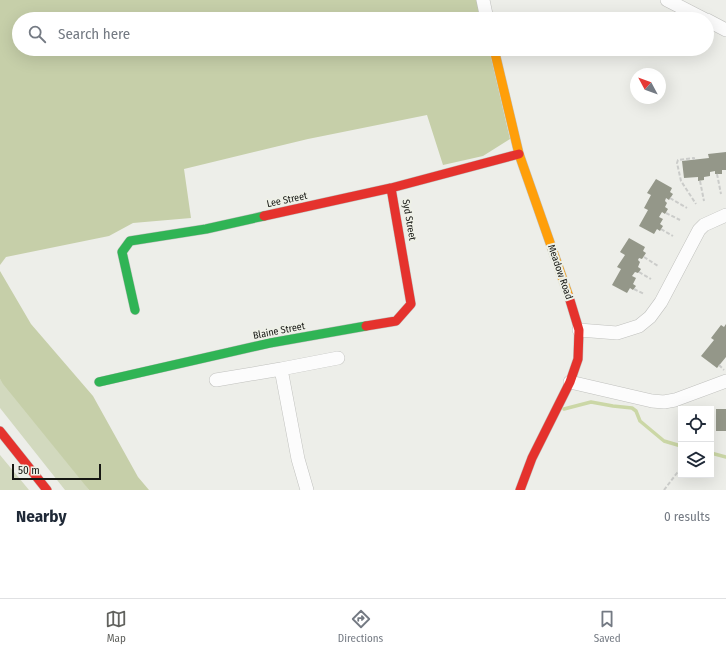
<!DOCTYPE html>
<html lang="en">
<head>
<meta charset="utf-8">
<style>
	body { margin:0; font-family:"Fira Sans Condensed",sans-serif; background:#f6f6f7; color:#1f2937 }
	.controls { position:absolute; right:12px; bottom:12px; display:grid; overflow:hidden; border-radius:0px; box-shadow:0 4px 16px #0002 }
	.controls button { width:36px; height:36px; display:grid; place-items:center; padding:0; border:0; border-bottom:1px solid #e0e1e3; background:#fff; color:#1f2937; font:20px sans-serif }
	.compass { position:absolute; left:630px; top:68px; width:36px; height:36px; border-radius:50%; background:#fff; box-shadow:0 4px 16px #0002; rotate:311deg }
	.scale { position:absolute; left:12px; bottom:10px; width:89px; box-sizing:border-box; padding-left:4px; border:2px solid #161713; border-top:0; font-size:11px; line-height:14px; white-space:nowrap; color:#161713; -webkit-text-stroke:3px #eef0e7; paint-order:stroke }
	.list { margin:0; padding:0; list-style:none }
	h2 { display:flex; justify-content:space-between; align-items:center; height:52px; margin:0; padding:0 16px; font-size:17px }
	h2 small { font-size:13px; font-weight:400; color:#747a83 }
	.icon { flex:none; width:22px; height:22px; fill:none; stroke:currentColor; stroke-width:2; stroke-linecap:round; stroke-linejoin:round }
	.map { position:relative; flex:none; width:726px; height:490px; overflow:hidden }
	.search { position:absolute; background:#fff; box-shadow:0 4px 16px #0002; left:12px; right:12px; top:12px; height:44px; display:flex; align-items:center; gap:10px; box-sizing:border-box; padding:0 14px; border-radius:22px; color:#747a83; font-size:15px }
	.sheet { height:108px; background:#fff }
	nav { display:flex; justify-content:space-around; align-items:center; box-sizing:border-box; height:56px; border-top:1px solid #e0e1e3; background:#fff; font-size:11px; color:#747a83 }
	nav a { display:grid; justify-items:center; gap:2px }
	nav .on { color:#61625e }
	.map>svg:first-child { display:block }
</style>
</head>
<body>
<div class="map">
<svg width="726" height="490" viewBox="0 0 726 490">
	<rect width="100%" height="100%" fill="#edeee9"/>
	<path fill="#d2d9be" d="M0 379 84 483 89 490H65L0 408Z
		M0 455 29 490H0Z"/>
	<path fill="#c6cfa9" d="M0 0H477L482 19H19V49H489L510 139 483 156 443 165 427 115 308 139 184 169 191 218 133 223 109 236 6 257 0 265Z
		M0 271 31 324 93 396 138 477 149 490H89L3 384 0 379Z"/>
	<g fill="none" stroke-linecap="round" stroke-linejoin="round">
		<path stroke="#cbd7a6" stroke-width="3.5" d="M564 409 591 402 613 406 632 408 636 411 640 421 664 441 681 446
			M711 453 726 457"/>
	</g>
	<path fill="#949789" d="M726 152V170H722V174H715V171L710 172V176L704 177V180L698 181V177L684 178 682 161 709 158 708 154Z
		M656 179 672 188 670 192 673 194 669 200 666 198 665 201 667 203 665 207 668 209 665 214 662 212 659 217 663 219 660 224 663 226 660 231 657 229 654 234 639 226 648 210 644 208 651 195 647 193Z
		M629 238 645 247 643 251 646 253 642 259 639 258 638 260 640 262 638 267 641 269 639 272 638 273 635 272 632 276 636 278 633 284 636 286 633 290 630 288 627 293 612 285 621 269 617 267 625 255 620 252Z
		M726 324V357L717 368 701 356 714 340 711 338 721 325 724 327Z
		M716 409H726V431H716Z"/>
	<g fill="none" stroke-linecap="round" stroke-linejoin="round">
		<defs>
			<path id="street" d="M483 0 487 19
				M667 0 704 19
				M707 20 726 30
				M579 330 617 333 639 326 650 317 661 302 699 230 704 225 726 215
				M281 369 338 358
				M216 380 281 369 298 459 307 490
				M570 382 652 401 664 402 675 400 726 381"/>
			<path id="fast" d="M135 310 122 252 130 241 206 229 264 216
				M99 382 270 343 366 326"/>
			<path id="slow" d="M494 49 519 154 569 297"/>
			<path id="jam" d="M264 216 391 188 519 154
				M366 326 396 321 411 304 391 188
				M0 431 47 490
				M520 490 532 458 570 382 578 359 579 330 569 297"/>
		</defs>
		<use href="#street" stroke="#c0c1be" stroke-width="14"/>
		<use href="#fast" stroke="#c0c1be" stroke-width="10"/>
		<use href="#slow" stroke="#c0c1be" stroke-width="10"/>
		<use href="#jam" stroke="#c0c1be" stroke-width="10"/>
		<path stroke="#cbccca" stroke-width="2" stroke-dasharray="4 2" stroke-linecap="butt" d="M694 160V158L678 160 677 163 681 181 696 204
			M717 174 721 194
			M700 181 704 201
			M670 198 687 208
			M666 213 680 220
			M661 229 673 236
			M644 257 658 266
			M639 272 651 279
			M634 289 644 294
			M719 365 724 370
			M664 490 677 473 681 471"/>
		<use href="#street" stroke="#fcfcfc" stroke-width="13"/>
		<use href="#fast" stroke="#30b455" stroke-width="9"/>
		<use href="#slow" stroke="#ff9f0a" stroke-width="9"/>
		<use href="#jam" stroke="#e5322d" stroke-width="9"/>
	</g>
	<g text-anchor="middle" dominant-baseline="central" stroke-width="4" stroke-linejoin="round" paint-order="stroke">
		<g font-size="10" fill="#161713" stroke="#eef0e7">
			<text transform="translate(287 200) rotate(-12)">Lee Street</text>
			<text transform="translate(409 220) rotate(80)">Syd Street</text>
			<text transform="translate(560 272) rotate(71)">Meadow Road</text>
			<text transform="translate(279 331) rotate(-11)">Blaine Street</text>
		</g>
	</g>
</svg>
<div class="controls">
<button><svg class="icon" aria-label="locate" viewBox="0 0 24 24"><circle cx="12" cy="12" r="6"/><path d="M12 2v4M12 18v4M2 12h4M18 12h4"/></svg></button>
<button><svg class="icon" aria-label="layers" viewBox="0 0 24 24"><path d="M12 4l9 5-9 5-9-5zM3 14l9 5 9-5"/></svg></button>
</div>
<svg class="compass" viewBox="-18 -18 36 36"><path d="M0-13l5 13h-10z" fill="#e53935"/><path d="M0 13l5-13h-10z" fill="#747a83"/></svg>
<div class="scale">50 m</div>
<div class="search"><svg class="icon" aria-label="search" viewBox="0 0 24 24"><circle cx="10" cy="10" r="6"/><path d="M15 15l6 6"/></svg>Search here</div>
</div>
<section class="sheet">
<h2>Nearby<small>0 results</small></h2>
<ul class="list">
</ul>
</section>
<nav>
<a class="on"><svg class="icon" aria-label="map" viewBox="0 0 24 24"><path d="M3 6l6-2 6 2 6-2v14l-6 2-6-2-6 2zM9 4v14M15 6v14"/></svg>Map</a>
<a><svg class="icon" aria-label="directions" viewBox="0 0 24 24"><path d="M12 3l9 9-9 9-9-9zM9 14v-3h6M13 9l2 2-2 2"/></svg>Directions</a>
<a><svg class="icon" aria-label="saved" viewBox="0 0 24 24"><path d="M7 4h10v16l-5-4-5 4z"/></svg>Saved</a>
</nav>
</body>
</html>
